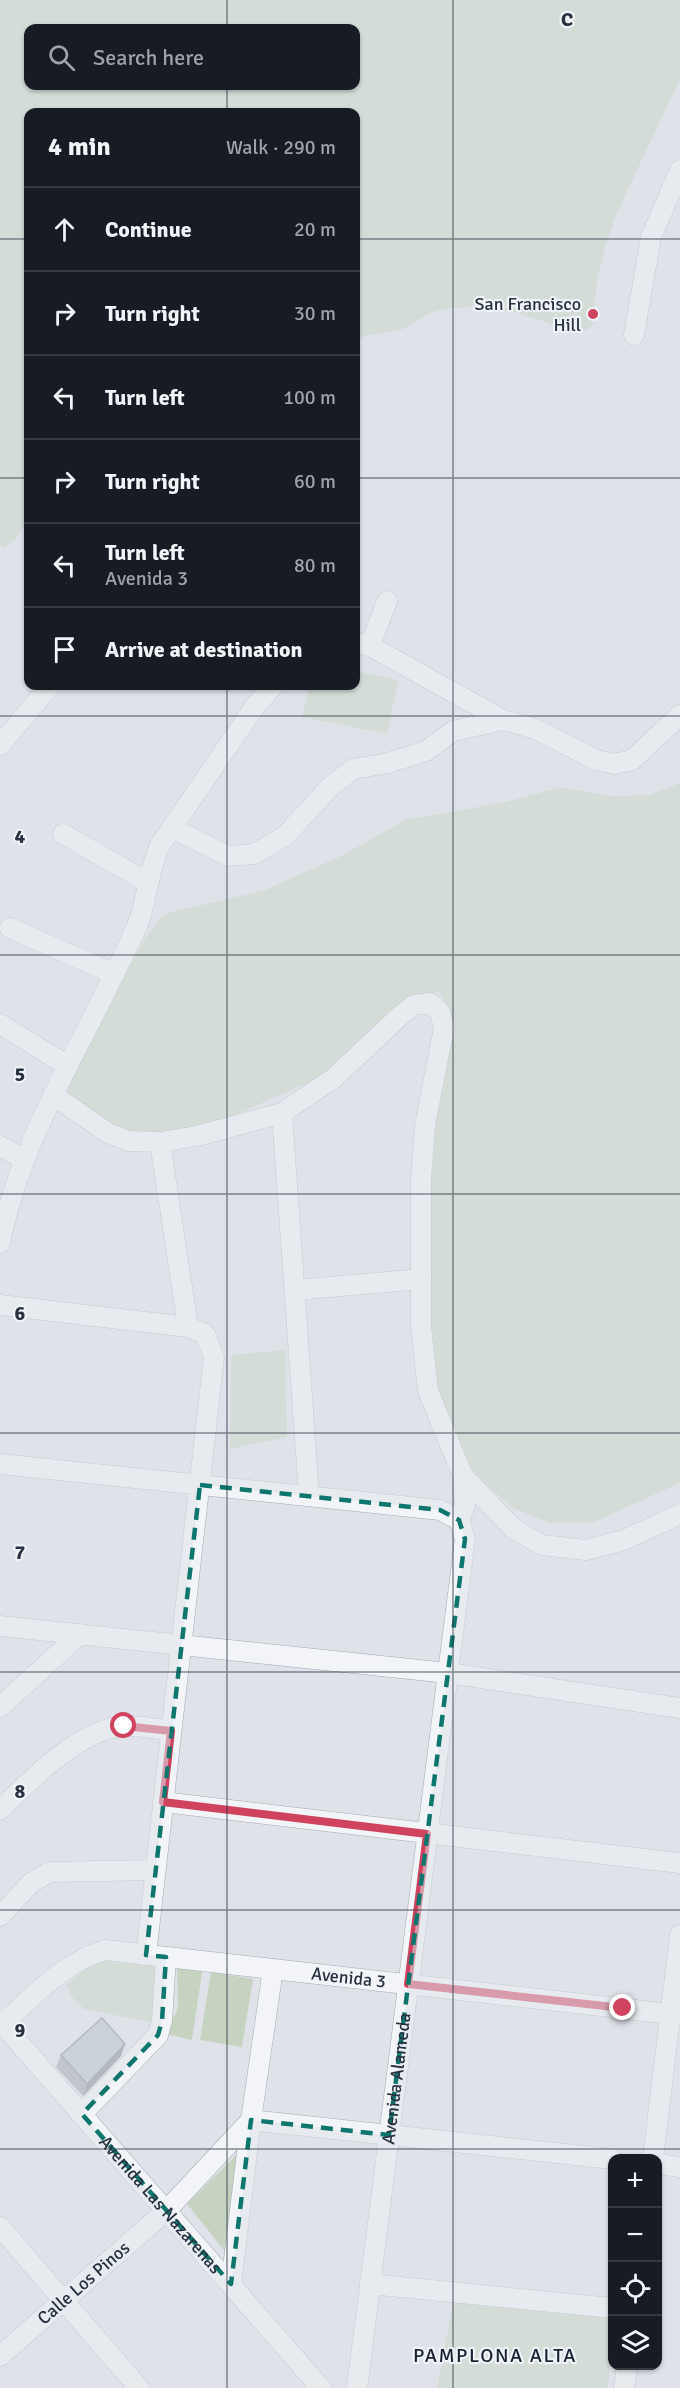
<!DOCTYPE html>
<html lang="en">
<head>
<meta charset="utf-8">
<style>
	body { margin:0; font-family:Signika,sans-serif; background:#242831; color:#f1f3f6 }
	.controls { position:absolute; right:18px; bottom:18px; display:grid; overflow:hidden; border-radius:12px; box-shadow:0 2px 4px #0004 }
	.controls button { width:54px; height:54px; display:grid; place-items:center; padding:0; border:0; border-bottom:2px solid #363941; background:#171b24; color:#f1f3f6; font:30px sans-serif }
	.stop { position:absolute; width:18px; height:18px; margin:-14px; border:4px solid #cf435f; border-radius:50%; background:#fff }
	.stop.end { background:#cf435f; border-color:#fff; box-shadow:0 2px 6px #0008 }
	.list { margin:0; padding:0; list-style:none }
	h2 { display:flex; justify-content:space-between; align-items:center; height:78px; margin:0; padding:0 24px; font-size:26px }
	h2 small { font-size:20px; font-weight:400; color:#9ea1a6 }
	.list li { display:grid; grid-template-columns:39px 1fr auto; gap:18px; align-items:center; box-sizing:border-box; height:84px; padding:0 24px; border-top:2px solid #363941 }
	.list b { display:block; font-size:22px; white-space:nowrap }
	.list p { margin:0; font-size:20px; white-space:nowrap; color:#9ea1a6 }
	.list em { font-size:20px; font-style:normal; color:#9ea1a6 }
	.icon { flex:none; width:33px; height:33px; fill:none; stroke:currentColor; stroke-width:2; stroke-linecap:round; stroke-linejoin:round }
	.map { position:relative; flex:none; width:680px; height:2388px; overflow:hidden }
	.search { position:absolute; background:#171b24; box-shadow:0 2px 4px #0004; left:24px; top:24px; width:336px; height:66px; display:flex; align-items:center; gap:15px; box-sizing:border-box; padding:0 21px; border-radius:12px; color:#9ea1a6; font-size:22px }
	.panel { position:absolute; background:#171b24; box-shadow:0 2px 4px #0004; left:24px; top:108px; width:336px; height:582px; border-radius:12px }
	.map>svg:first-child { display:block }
</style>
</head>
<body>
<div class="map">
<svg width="680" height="2388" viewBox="0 0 680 2388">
	<rect width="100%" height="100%" fill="#dfe3e9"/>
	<path fill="#c6d3c0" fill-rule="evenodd" d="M0 0H680V79L616 215 604 251 597 282 592 327C576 338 536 317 517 313 491 308 462 304 436 311 423 315 413 326 400 330 385 334 369 332 356 340V112H28V519L16 538 4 548 0 546ZM28 28H356V86H28Z
		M356 671 398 680 387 734 302 717 309 686H356Z
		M680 783V1483L594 1522 550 1523 515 1509 479 1479 457 1448 435 1392 427 1318 430 1198 436 1122 450 1029 447 1005 439 991 412 1002 318 1078 208 1127 131 1136 61 1095 145 938 164 914 265 890 341 856 405 820 501 803 561 787 609 796 649 795Z
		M285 1350 287 1437 230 1449 231 1355Z
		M98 1959 152 1960 160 1968 159 2024 84 2009 71 1996 66 1985Z
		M177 1963 203 1966 192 2040 166 2034 178 2008Z
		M211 1972 253 1979 242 2047 200 2040Z
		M249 2142 228 2255 187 2204Z
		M454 2298 612 2313V2339L608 2388H437Z"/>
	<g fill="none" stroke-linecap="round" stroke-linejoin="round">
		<defs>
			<g id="minor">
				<path d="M634 335 651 237 680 170"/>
				<path d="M356 643 370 646 503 720 536 729 596 760 614 764 632 760 680 715"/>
				<path d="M370 646 387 601"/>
				<path d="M0 745 50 686"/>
				<path d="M172 828 228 856 254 854 285 836 330 787 353 769 388 763 426 751 453 731 503 720"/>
				<path d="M63 834 147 882"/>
				<path d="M10 928 114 974"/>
				<path d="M0 1024 68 1066"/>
				<path d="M53 1095 108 1133 129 1141 160 1142 197 1136 282 1113 334 1078 400 1016 414 1005 430 1003 440 1012 444 1028 425 1125 421 1180V1326L428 1391 463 1476 514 1529 542 1545 586 1550 624 1540 680 1514"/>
				<path d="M282 1113 309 1496"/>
				<path d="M160 1142 188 1327"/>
				<path d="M0 1146 24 1159"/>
				<path d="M0 1243C19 1146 72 1062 114 974 124 953 138 929 143 907 148 886 151 866 160 845L256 705 273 686"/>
				<path d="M295 1290 421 1279"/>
				<path d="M0 1305 188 1327 205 1334 214 1357 146 1955"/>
				<path d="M0 1464 440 1510 459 1520"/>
				<path d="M459 1520 465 1505 463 1476"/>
				<path d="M0 1626 448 1673 680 1708"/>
				<path d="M0 1707 80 1634"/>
				<path d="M163 1802 680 1863"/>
				<path d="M0 1810C30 1780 81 1728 125 1726 140 1725 156 1729 171 1731"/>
				<path d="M0 1916 31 1883 49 1872 155 1870"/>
				<path id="s1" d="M0 2021 321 2388"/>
				<path id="s2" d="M0 2026C32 1998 63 1962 105 1950L680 2015"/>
				<path d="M82 2114 158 2035 162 2021 166 1957"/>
				<path d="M653 2158 680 1935"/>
				<path d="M658 2164 680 2167"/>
				<path d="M0 2227 139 2388"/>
				<path d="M231 2284 251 2120 612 2159"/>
				<path d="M370 2284 612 2308"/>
				<path id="s3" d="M0 2356 166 2211 251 2120 273 1969"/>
				<path id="s4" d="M357 2388 465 1539 459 1520"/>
				<path d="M624 2388 627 2366"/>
			</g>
		</defs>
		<use href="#minor" stroke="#a4aab3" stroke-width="21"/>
		<use href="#minor" stroke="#f2f4f7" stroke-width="20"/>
	</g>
	<path fill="#9da3aa" d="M125 2044 121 2056 83 2096 56 2067 61 2055Z"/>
	<path fill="#7f848b" d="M125 2044 121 2056 83 2096 87 2084Z"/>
	<path fill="#b6bdc6" stroke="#7f848b" stroke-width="1.5" d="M102 2018 125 2044 87 2084 61 2055Z"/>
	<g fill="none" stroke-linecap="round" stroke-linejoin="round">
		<path stroke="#cf435f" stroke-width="8" d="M124 1726 171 1731 163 1802 427 1834 408 1984 623 2008"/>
	</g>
	<path d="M0 0H680V2388H0ZM200 1485 440 1510 459 1520 465 1539 389 2135 251 2120 231 2284 82 2114 158 2035 162 2021 166 1957 146 1955Z" fill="#dfe3e9" fill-opacity=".55" fill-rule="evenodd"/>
	<path fill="none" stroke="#0f766e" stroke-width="4.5" stroke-dasharray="12 8" stroke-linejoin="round" d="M200 1485 440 1510 459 1520 465 1539 389 2135 251 2120 231 2284 82 2114 158 2035 162 2021 166 1957 146 1955Z"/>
	<path fill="none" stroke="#283240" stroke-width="1.5" stroke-opacity="0.55" d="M227 0V28M453 0V2388M227 86V112M0 239H28M356 239H680M0 478H28M356 478H680M227 686V2388M0 716H680M0 955H680M0 1194H680M0 1433H680M0 1672H680M0 1910H680M0 2149H680"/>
	<circle fill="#cf435f" stroke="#eff2f6" stroke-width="2" cx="593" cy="314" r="6"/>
	<g text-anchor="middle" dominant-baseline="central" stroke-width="4.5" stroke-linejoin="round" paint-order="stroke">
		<g font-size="18" fill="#283240" stroke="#eff2f6" text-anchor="end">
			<text x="581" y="304">San Francisco<tspan x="581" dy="21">Hill</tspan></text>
		</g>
		<g font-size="18" fill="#283240" stroke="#eff2f6">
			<text stroke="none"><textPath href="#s2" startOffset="376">Avenida 3</textPath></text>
			<text stroke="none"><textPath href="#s4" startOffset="312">Avenida Alameda</textPath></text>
			<text stroke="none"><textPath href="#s1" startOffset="244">Avenida Las Nazarenas</textPath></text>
			<text stroke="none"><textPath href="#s3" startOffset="111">Calle Los Pinos</textPath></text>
		</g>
		<g font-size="20" letter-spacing="1.5" fill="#1a2331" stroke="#eff2f6">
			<text x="495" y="2355">PAMPLONA ALTA</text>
		</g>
	</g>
	<g font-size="20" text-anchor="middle" font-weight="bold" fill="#283240" stroke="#eff2f6" stroke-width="4.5" stroke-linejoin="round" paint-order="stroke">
		<text x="567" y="26">C</text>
		<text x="20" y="843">4</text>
		<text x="20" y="1081">5</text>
		<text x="20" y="1320">6</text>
		<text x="20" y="1559">7</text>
		<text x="20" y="1798">8</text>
		<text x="20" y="2037">9</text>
	</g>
</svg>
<div class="controls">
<button>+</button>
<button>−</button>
<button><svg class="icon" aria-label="locate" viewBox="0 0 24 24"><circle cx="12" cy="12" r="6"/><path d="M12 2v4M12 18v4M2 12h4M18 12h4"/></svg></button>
<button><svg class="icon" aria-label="layers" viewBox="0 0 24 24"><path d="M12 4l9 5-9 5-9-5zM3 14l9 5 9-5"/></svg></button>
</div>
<div class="stop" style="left:124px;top:1726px"></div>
<div class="stop end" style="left:623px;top:2008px"></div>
<div class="search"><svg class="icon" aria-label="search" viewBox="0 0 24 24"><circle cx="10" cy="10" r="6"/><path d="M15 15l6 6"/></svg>Search here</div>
<section class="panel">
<h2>4 min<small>Walk · 290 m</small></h2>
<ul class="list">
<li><svg class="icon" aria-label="ahead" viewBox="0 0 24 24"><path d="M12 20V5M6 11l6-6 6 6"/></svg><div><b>Continue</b></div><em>20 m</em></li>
<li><svg class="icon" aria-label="right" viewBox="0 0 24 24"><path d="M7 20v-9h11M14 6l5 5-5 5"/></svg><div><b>Turn right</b></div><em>30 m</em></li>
<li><svg class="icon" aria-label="left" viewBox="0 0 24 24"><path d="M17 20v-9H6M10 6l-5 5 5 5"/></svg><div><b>Turn left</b></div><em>100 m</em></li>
<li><svg class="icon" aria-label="right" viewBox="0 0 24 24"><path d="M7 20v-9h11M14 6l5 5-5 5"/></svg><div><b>Turn right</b></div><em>60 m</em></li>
<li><svg class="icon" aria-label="left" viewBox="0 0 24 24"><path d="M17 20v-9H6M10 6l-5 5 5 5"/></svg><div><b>Turn left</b><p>Avenida 3</p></div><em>80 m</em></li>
<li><svg class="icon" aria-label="arrive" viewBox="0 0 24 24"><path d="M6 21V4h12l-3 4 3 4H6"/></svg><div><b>Arrive at destination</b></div></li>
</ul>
</section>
</div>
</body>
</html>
